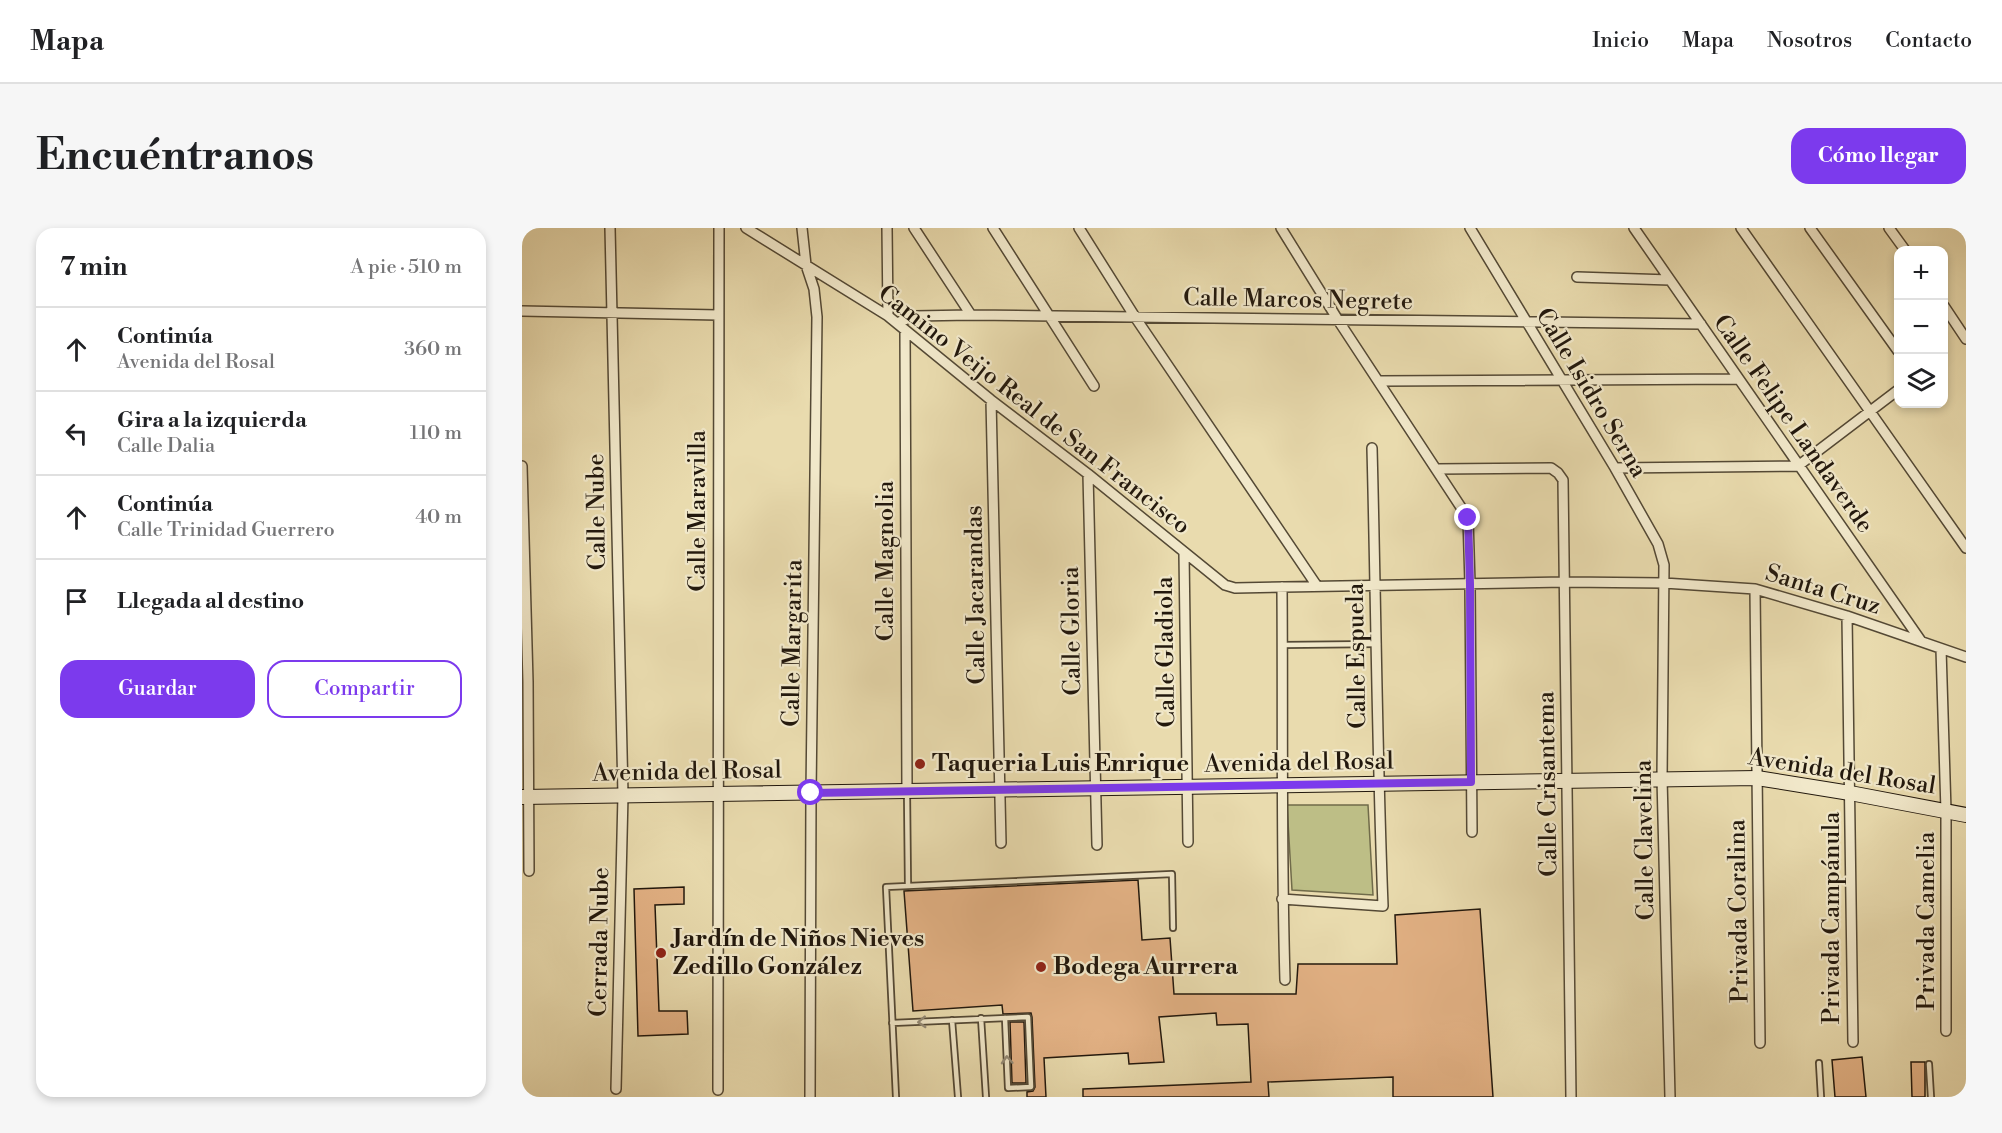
<!DOCTYPE html>
<html lang="es">
<head>
<meta charset="utf-8">
<style>
	body { margin:0; font-family:"Libre Bodoni",serif; background:#f6f6f6; color:#202124 }
	.controls { position:absolute; right:18px; top:18px; display:grid; overflow:hidden; border-radius:12px; box-shadow:0 3px 9px #0003 }
	.controls button { width:54px; height:54px; display:grid; place-items:center; padding:0; border:0; border-bottom:2px solid #e0e0e0; background:#fff; color:#202124; font:30px sans-serif }
	.stop { position:absolute; width:18px; height:18px; margin:-14px; border:4px solid #7c3aed; border-radius:50%; background:#fff }
	.stop.end { background:#7c3aed; border-color:#fff; box-shadow:0 2px 6px #0008 }
	.list { margin:0; padding:0; list-style:none }
	h2 { display:flex; justify-content:space-between; align-items:center; height:78px; margin:0; padding:0 24px; font-size:26px }
	h2 small { font-size:20px; font-weight:400; color:#757577 }
	.list li { display:grid; grid-template-columns:39px 1fr auto; gap:18px; align-items:center; box-sizing:border-box; height:84px; padding:0 24px; border-top:2px solid #e0e0e0 }
	.list b { display:block; font-size:22px; white-space:nowrap }
	.list p { margin:0; font-size:20px; white-space:nowrap; color:#757577 }
	.list em { font-size:20px; font-style:normal; color:#757577 }
	.actions { display:flex; gap:12px; padding:18px 24px }
	.actions a { flex:1; padding:14px 0; border:2px solid #7c3aed; border-radius:18px; text-align:center; font-size:21px; color:#7c3aed }
	.actions .main { background:#7c3aed; color:#fff }
	.icon { flex:none; width:33px; height:33px; fill:none; stroke:currentColor; stroke-width:2; stroke-linecap:round; stroke-linejoin:round }
	.map { position:relative; flex:none; width:1444px; height:869px; overflow:hidden; border-radius:18px }
	header { display:flex; align-items:center; gap:36px; box-sizing:border-box; height:84px; padding:0 30px; background:#fff; border-bottom:2px solid #e0e0e0 }
	header strong { font-size:28px }
	nav { display:flex; gap:33px; margin-inline-start:auto; font-size:21px }
	.intro { display:flex; align-items:center; justify-content:space-between; box-sizing:border-box; height:144px; padding:0 36px }
	h1 { margin:0; font-size:42px }
	.button { padding:15px 27px; border-radius:18px; background:#7c3aed; color:#fff; font-size:21px; font-weight:700 }
	main { display:flex; gap:36px; padding:0 36px }
	aside { flex:1; background:#fff; border-radius:18px; box-shadow:0 3px 9px #0003 }
	.map>svg:first-child { display:block }
</style>
</head>
<body>
<header>
<strong>Mapa</strong>
<nav><a>Inicio</a><a>Mapa</a><a>Nosotros</a><a>Contacto</a></nav>
</header>
<div class="intro"><h1>Encuéntranos</h1><a class="button">Cómo llegar</a></div>
<main>
<aside>
<h2>7 min<small>A pie · 510 m</small></h2>
<ul class="list">
<li><svg class="icon" aria-label="ahead" viewBox="0 0 24 24"><path d="M12 20V5M6 11l6-6 6 6"/></svg><div><b>Continúa</b><p>Avenida del Rosal</p></div><em>360 m</em></li>
<li><svg class="icon" aria-label="left" viewBox="0 0 24 24"><path d="M17 20v-9H6M10 6l-5 5 5 5"/></svg><div><b>Gira a la izquierda</b><p>Calle Dalia</p></div><em>110 m</em></li>
<li><svg class="icon" aria-label="ahead" viewBox="0 0 24 24"><path d="M12 20V5M6 11l6-6 6 6"/></svg><div><b>Continúa</b><p>Calle Trinidad Guerrero</p></div><em>40 m</em></li>
<li><svg class="icon" aria-label="arrive" viewBox="0 0 24 24"><path d="M6 21V4h12l-3 4 3 4H6"/></svg><div><b>Llegada al destino</b></div></li>
</ul>
<div class="actions"><a class="main">Guardar</a><a>Compartir</a></div>
</aside>
<div class="map">
<svg width="1444" height="869" viewBox="0 0 1444 869">
	<rect width="100%" height="100%" fill="#e9dbae"/>
	<filter id="stains"><feTurbulence type="fractalNoise" baseFrequency=".00333" numOctaves="4"/><feColorMatrix values="0 0 0 0 .2 0 0 0 0 .09 0 0 0 0 .02 0 0 0 .5 -.17"/></filter>
	<radialGradient id="worn" r=".72"><stop offset=".6" stop-color="#630" stop-opacity="0"/><stop offset="1" stop-color="#630" stop-opacity=".3"/></radialGradient>
	<path fill="#bdbe86" stroke="#706b4a" stroke-width="1.5" d="M765 577H846L851 667 770 662Z"/>
	<path fill="#e2b184" stroke="#22180d" stroke-width="1.5" d="M616 652 620 712 648 710 652 766H774L776 736H875L873 687 958 681 971 869H871V849L746 854 747 869H561V861L729 854 726 796 695 797 694 785 637 789 642 834 607 836 606 825 522 830 524 869H505V864L511 863 513 859 510 789 509 785 481 786 480 777 391 783 382 663Z
		M162 659V676L133 677 137 783H165L166 806 116 808 112 661Z
		M488 794H502L504 855H490Z
		M1340 829 1344 869H1313L1310 832Z
		M1389 834H1403V869H1390Z"/>
	<g fill="none" stroke-linecap="round" stroke-linejoin="round">
		<defs>
			<path id="lane" d="M760 417 856 416
				M385 564 386 658
				M459 790 464 869
				M430 792 436 869
				M370 795 506 789 509 859 486 860 483 790
				M1297 835 1299 869
				M1407 836 1409 869
				M374 869 364 659 650 646 651 700"/>
			<path id="street" d="M88 0 101 567 94 861
				M224 0 366 88 469 172 566 246 703 357 713 360 1043 354 1142 355 1233 361 1325 388 1444 429
				M280 0 284 37 292 61 295 89 289 565 288 869
				M365 0 366 88
				M392 0 449 87
				M471 0 572 158
				M557 0 613 89 795 358
				M759 0 816 92 946 290 948 356 950 604
				M948 0 1093 240 1136 316 1142 337 1140 550 1148 869
				M1112 0 1399 413
				M1219 0 1444 320
				M1288 0 1376 123
				M1367 0 1383 22
				M1055 49 1148 52
				M1422 78 1444 111
				M0 83 196 87
				M375 95 392 88 449 87 1179 96
				M383 103 385 563
				M858 153 1216 151
				M469 172 479 615
				M0 238 6 454 7 643
				M1093 240 1276 238 1376 162
				M915 241 1029 240 1036 245 1041 252 1049 869
				M566 246 575 617
				M662 325 666 614
				M760 359C761 490 759 621 763 752
				M1233 361 1238 815
				M1325 388 1331 814
				M1419 421 1424 583V803
				M760 671 861 678C855 526 854 373 850 220
				M196 862 197 0"/>
			<path id="secondary" d="M0 569 1235 550 1328 565 1444 587"/>
		</defs>
		<use href="#lane" stroke="#544935" stroke-width="8"/>
		<use href="#street" stroke="#544935" stroke-width="12"/>
		<use href="#secondary" stroke="#22180d" stroke-width="16"/>
		<use href="#lane" stroke="#f1e8ca" stroke-width="4.5"/>
		<use href="#street" stroke="#f1e8ca" stroke-width="9"/>
		<use href="#secondary" stroke="#f1e8ca" stroke-width="14"/>
	</g>
	<defs><path id="oneway-chevron" d="M-2-3.5L2.5 0L-2 3.5" fill="none" stroke-width="1.6" stroke-linecap="round" stroke-linejoin="round" transform="scale(1.5)"/></defs>
	<g stroke="#948a75">
		<use href="#oneway-chevron" transform="translate(400 794) rotate(177)"/>
		<use href="#oneway-chevron" transform="translate(485 832) rotate(-93)"/>
	</g>
	<g fill="none" stroke-linecap="round" stroke-linejoin="round">
		<path stroke="#7c3aed" stroke-width="8" d="M289 565 949 554 948 356 946 290"/>
	</g>
	<g fill="#8f2418" stroke="#f1e8ca" stroke-width="2">
		<circle cx="398" cy="536" r="6"/>
		<circle cx="139" cy="725" r="6"/>
		<circle cx="519" cy="739" r="6"/>
	</g>
	<g text-anchor="middle" dominant-baseline="central" stroke-width="4.5" stroke-linejoin="round" paint-order="stroke">
		<g font-size="24" fill="#22180d" stroke="#f1e8ca">
			<text transform="translate(776 72) rotate(1)">Calle Marcos Negrete</text>
			<text transform="translate(1069 165) rotate(59)">Calle Isidro Serna</text>
			<text transform="translate(512 182) rotate(38)">Camino Veijo Real de San Francisco</text>
			<text transform="translate(1271 196) rotate(55)">Calle Felipe Landaverde</text>
			<text transform="translate(176 283) rotate(-90)">Calle Maravilla</text>
			<text transform="translate(75 284) rotate(-91)">Calle Nube</text>
			<text transform="translate(364 333) rotate(-90)">Calle Magnolia</text>
			<text transform="translate(1301 362) rotate(17)">Santa Cruz</text>
			<text transform="translate(454 367) rotate(-91)">Calle Jacarandas</text>
			<text transform="translate(550 403) rotate(-91)">Calle Gloria</text>
			<text transform="translate(271 415) rotate(-89)">Calle Margarita</text>
			<text transform="translate(644 424) rotate(-91)">Calle Gladiola</text>
			<text transform="translate(835 428) rotate(-91)">Calle Espuela</text>
			<text transform="translate(777 535) rotate(-1)">Avenida del Rosal</text>
			<text transform="translate(165 544) rotate(-1)">Avenida del Rosal</text>
			<text transform="translate(1320 544) rotate(9)">Avenida del Rosal</text>
			<text transform="translate(1026 556) rotate(-91)">Calle Crisantema</text>
			<text transform="translate(1123 612) rotate(-91)">Calle Clavelina</text>
			<text transform="translate(1217 683) rotate(-91)">Privada Coralina</text>
			<text transform="translate(1310 690) rotate(-90)">Privada Campánula</text>
			<text transform="translate(1405 693) rotate(-90)">Privada Camelia</text>
			<text transform="translate(78 714) rotate(-89)">Cerrada Nube</text>
		</g>
		<g font-size="24" font-weight="bold" fill="#22180d" stroke="#f1e8ca" text-anchor="start">
			<text x="410" y="536">Taqueria Luis Enrique</text>
			<text x="151" y="711">Jardín de Niños Nieves<tspan x="151" dy="28">Zedillo González</tspan></text>
			<text x="531" y="739">Bodega Aurrera</text>
		</g>
	</g>
	<rect width="100%" height="100%" filter="url(#stains)"/>
	<rect width="100%" height="100%" fill="url(#worn)"/>
</svg>
<div class="controls">
<button>+</button>
<button>−</button>
<button><svg class="icon" aria-label="layers" viewBox="0 0 24 24"><path d="M12 4l9 5-9 5-9-5zM3 14l9 5 9-5"/></svg></button>
</div>
<div class="stop" style="left:289px;top:565px"></div>
<div class="stop end" style="left:946px;top:290px"></div>
</div>
</main>
</body>
</html>
